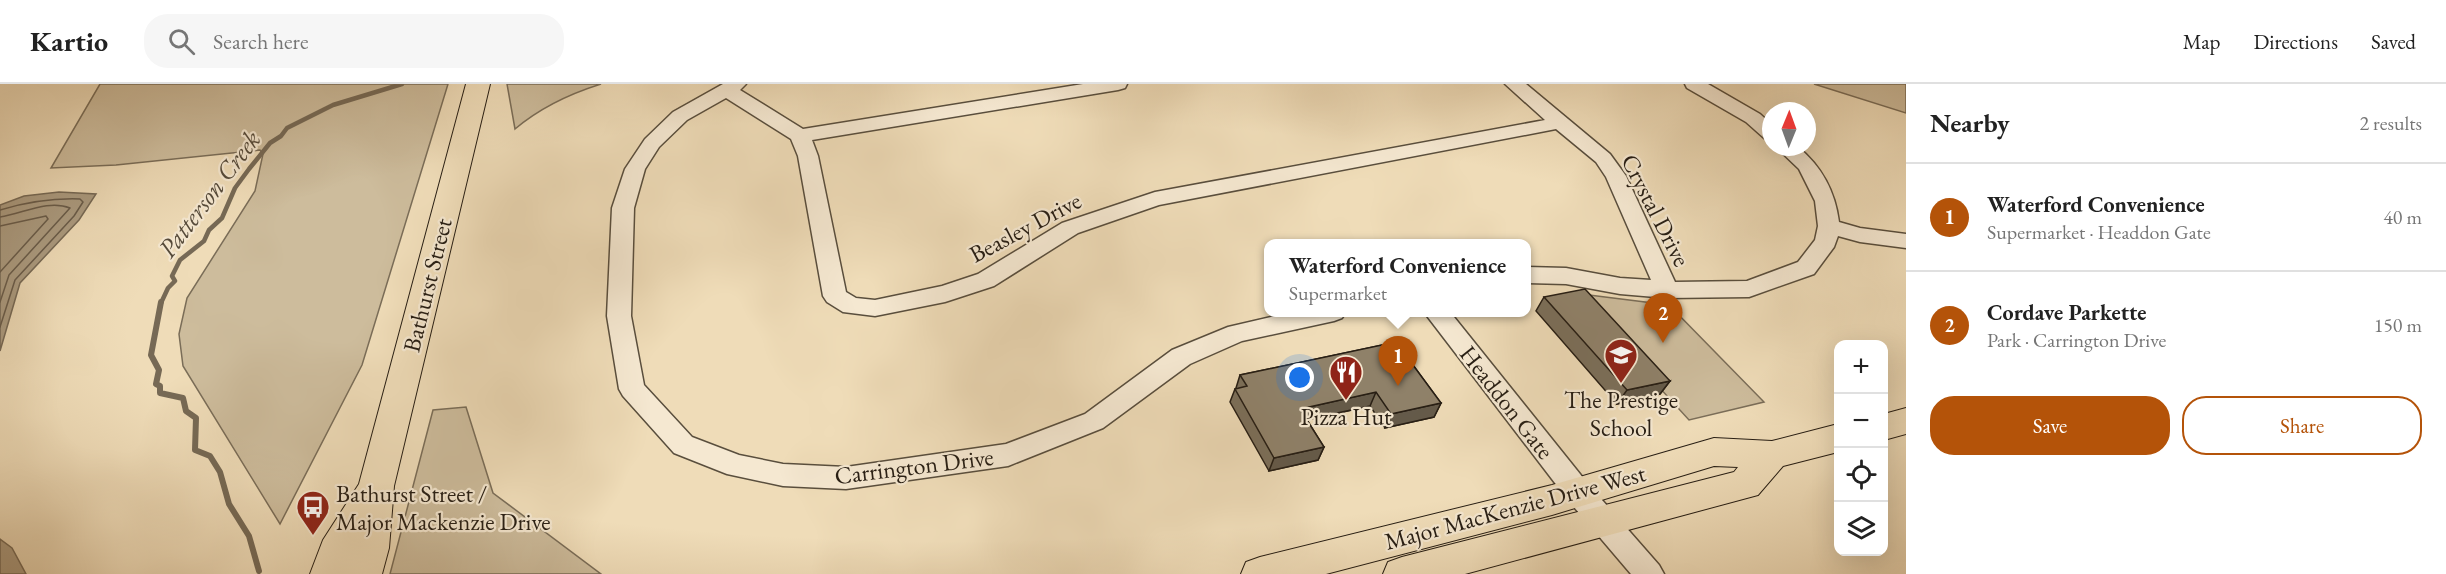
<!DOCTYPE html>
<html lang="en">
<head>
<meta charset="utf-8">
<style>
	body { margin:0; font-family:"EB Garamond",serif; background:#f6f6f6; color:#222 }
	.controls { position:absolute; right:18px; bottom:18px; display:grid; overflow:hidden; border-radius:12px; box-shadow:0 6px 24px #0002 }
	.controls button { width:54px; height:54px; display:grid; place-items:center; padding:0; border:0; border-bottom:2px solid #e0e0e0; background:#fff; color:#222; font:30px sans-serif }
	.compass { position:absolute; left:1762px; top:18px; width:54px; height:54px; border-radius:50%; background:#fff; box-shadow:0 6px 24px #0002; rotate:1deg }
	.you { position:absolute; left:1300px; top:294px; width:21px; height:21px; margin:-15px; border:4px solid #fff; border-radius:50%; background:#1a73e8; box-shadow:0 0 0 9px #1a73e833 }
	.badge { display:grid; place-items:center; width:39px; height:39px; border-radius:50%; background:#b45309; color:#fff; font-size:20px; font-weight:700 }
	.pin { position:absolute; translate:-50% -50px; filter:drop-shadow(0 2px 3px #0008) }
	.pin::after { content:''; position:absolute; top:32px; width:21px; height:18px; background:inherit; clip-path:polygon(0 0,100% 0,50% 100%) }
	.popup { position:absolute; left:1264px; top:155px; width:267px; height:78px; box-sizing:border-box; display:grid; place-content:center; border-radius:12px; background:#fff; filter:drop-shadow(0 2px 4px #0005); font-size:20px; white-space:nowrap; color:#767676 }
	.popup b { font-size:22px; color:#222 }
	.popup::after { content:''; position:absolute; left:50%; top:100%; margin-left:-12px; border:12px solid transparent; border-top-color:#fff }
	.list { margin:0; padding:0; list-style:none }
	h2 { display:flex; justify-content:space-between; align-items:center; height:78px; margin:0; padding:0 24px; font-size:26px }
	h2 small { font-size:20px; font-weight:400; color:#767676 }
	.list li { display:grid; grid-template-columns:39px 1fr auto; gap:18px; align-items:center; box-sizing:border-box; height:108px; padding:0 24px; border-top:2px solid #e0e0e0 }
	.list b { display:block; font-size:22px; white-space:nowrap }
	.list p { margin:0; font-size:20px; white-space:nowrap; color:#767676 }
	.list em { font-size:20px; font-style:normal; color:#767676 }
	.actions { display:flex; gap:12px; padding:18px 24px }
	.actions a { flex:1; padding:14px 0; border:2px solid #b45309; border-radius:24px; text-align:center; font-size:21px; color:#b45309 }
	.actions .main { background:#b45309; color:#fff }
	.icon { flex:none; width:33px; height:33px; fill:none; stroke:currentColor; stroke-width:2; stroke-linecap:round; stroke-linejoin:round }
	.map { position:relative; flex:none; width:1906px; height:490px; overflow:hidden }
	header { display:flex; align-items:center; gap:36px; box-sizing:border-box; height:84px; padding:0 30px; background:#fff; border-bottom:2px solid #e0e0e0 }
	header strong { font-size:28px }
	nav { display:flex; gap:33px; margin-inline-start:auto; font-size:21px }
	.search { width:420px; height:54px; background:#f6f6f6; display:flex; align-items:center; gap:15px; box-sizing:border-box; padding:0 21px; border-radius:24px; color:#767676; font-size:22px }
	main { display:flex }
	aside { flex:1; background:#fff }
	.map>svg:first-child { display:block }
</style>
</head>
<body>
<header>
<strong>Kartio</strong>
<div class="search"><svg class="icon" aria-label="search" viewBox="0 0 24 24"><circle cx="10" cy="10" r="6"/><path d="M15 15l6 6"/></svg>Search here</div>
<nav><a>Map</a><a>Directions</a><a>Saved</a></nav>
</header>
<main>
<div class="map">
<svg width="1906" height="490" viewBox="0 0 1906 490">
	<rect width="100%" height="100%" fill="#efdcb8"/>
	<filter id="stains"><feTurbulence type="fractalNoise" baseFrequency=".00333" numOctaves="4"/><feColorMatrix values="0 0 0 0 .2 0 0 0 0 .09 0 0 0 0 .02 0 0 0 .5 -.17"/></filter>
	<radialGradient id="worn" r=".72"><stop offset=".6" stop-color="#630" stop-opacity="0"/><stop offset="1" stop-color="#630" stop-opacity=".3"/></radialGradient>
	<path fill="#cdbc9c" stroke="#7a6d58" stroke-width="1.5" d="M100 0H448L362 281 280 440 183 282 179 250 187 214 255 107 263 70 260 66 116 81 51 84Z
		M507 0H601C569 10 541 23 515 45Z
		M1814 0H1906V29Z
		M1573 209 1669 221 1764 318 1689 336Z
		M466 323 493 409 601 490H390L433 326Z"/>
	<path fill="#ab9b80" stroke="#766955" stroke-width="1.5" d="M59 108 96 110 79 136 20 199 0 267V121L24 112Z
		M0 455 12 464 26 490H0Z"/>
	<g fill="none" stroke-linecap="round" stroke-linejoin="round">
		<path stroke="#695c4a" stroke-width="1.5" d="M0 126C27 118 52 114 80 115L83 118 74 132 15 196 0 243
			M0 133C22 130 48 115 70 124L9 191 0 218
			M0 142 46 132 48 135 0 188"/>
		<path stroke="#766955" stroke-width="4.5" d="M161 219 168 204 175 197 172 192 180 176 204 157 209 146 222 134 235 104 249 85 270 59 281 52 287 44 333 21 402 0"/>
		<path stroke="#766955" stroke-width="6" d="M161 218 151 271 159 286 156 300 160 302V309L183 314 186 327 196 334 195 366 210 372 220 388 229 420 249 452 259 487"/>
		<defs>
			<path id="minor" d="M723 0H746L740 6 803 45 1083 0H1127L1125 4 1118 6 812 56 818 72 846 208 856 214 875 216 942 202 978 190 1062 139 1155 108 1545 36 1505 0H1526L1610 70 1626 92 1675 198 1747 197 1798 178 1815 156 1818 142 1815 117 1799 85 1776 63H1798C1822 83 1835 107 1839 138L1860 144 1906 150V164L1860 158 1838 152 1834 163 1814 190 1749 213 1667 214 1620 210 1566 200 1527 199V183L1566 184 1620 194 1651 196 1606 93 1596 78 1556 45 1159 121 1078 149 994 202 945 218 875 232 843 228 827 218 823 212 798 72 791 55 726 14 687 36 659 63 645 85 634 124 631 232 644 301 692 353 739 371 783 380 846 383 1006 360 1085 330 1172 266 1228 243 1292 228H1346L1342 234 1334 237 1242 257 1190 280 1103 344 1008 382 846 405 783 402 727 390 674 369 623 312 619 305 607 232 612 124 625 85 645 55 673 28Z
				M1685 0H1708L1760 30 1771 40V56L1764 54 1746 38 1687 4Z
				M1424 228H1450L1588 400 1659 481 1664 490H1631L1568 416Z"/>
			<path id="major" d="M466 0H490L394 402 389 464 382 490H310L323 456 359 400Z
				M1906 324V350L1884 356V330Z
				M1838 340V368L1783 382 1758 411 1465 490H1383L1388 478 1402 473 1734 388 1738 383 1714 382 1552 431 1326 490H1241L1246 478 1260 473 1552 401 1714 354 1772 357Z"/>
		</defs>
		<use href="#minor" stroke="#594e3d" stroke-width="3"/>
		<use href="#major" stroke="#271e14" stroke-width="2"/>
		<use href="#minor" fill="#f5e8d1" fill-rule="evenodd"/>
		<use href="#major" fill="#efdcb8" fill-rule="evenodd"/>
	</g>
	<path fill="#7b6f5a" stroke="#271e14" stroke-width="1.5" d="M1544 213 1670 297 1660 310 1617 320 1536 227Z
		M1396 258 1441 319 1434 333 1385 344 1370 322 1307 336 1324 363 1318 376 1269 387 1230 318 1235 305 1236 304 1240 291Z"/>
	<path fill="#645a4a" stroke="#271e14" stroke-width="1.5" d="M1670 297 1660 310 1617 320 1627 306Z
		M1376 308 1370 322 1295 338 1300 325Z
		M1441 319 1434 333 1385 344 1391 330Z
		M1324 363 1318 376 1269 387 1274 374Z"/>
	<path fill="#8f8169" stroke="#271e14" stroke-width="1.5" d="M1585 205 1670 297 1627 306 1544 213Z
		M1396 258 1441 319 1391 330 1376 308 1300 325 1324 363 1274 374 1235 305 1247 302 1240 291Z"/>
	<defs>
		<symbol id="school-pin" viewBox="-11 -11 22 30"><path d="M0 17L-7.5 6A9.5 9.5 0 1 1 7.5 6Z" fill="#8f2418" stroke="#f5e8d1"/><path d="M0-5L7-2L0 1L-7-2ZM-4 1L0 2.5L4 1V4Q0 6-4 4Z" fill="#fff"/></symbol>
		<symbol id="restaurant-pin" viewBox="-11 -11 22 30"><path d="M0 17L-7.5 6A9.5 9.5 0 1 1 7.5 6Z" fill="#8f2418" stroke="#f5e8d1"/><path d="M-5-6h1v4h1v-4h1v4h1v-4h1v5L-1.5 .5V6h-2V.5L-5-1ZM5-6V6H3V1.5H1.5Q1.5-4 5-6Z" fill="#fff"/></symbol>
		<symbol id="bus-pin" viewBox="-11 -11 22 30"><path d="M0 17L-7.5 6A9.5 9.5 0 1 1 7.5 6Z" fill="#8f2418" stroke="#f5e8d1"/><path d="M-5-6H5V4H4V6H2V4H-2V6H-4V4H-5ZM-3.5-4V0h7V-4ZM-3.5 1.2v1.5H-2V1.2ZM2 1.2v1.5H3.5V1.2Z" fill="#fff"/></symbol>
	</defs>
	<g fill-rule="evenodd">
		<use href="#school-pin" x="1602" y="252" width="38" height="52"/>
		<use href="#restaurant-pin" x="1327" y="269" width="38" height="52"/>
		<use href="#bus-pin" x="294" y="404" width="38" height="52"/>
	</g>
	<g text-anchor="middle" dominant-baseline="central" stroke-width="4.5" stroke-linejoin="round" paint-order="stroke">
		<g font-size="24" fill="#271e14" stroke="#f5e8d1">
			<text transform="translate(1656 126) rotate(63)">Crystal Drive</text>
			<text transform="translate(1025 143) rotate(-28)">Beasley Drive</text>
			<text transform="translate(427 201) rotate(-76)">Bathurst Street</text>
			<text transform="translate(1507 318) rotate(52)">Headdon Gate</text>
			<text transform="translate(914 382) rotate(-7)">Carrington Drive</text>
			<text transform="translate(1515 423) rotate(-15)">Major MacKenzie Drive West</text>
		</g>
		<g font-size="24" fill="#271e14" stroke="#f5e8d1">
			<text x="1621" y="315">The Prestige<tspan x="1621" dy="28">School</tspan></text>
			<text x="1346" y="332">Pizza Hut</text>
			<text x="336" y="409" text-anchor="start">Bathurst Street /<tspan x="336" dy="28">Major Mackenzie Drive</tspan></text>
		</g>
		<g font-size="26" font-style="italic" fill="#554a3a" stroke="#f5e8d1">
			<text transform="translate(209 110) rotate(-53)">Patterson Creek</text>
		</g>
	</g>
	<rect width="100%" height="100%" filter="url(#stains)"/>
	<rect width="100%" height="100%" fill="url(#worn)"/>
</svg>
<div class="controls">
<button>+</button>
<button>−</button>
<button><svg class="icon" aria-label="locate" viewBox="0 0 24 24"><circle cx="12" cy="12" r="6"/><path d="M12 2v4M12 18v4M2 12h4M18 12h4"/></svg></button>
<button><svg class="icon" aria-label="layers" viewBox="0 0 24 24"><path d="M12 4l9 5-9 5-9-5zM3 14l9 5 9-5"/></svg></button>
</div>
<svg class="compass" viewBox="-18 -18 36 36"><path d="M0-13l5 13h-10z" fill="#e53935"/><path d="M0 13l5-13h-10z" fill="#767676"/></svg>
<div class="you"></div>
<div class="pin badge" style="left:1398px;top:302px">1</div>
<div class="popup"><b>Waterford Convenience</b>Supermarket</div>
<div class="pin badge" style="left:1663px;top:259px">2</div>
</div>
<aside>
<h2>Nearby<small>2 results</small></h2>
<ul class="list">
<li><span class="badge">1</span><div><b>Waterford Convenience</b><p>Supermarket · Headdon Gate</p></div><em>40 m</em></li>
<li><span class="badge">2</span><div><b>Cordave Parkette</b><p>Park · Carrington Drive</p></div><em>150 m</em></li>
</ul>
<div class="actions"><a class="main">Save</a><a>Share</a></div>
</aside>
</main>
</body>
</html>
